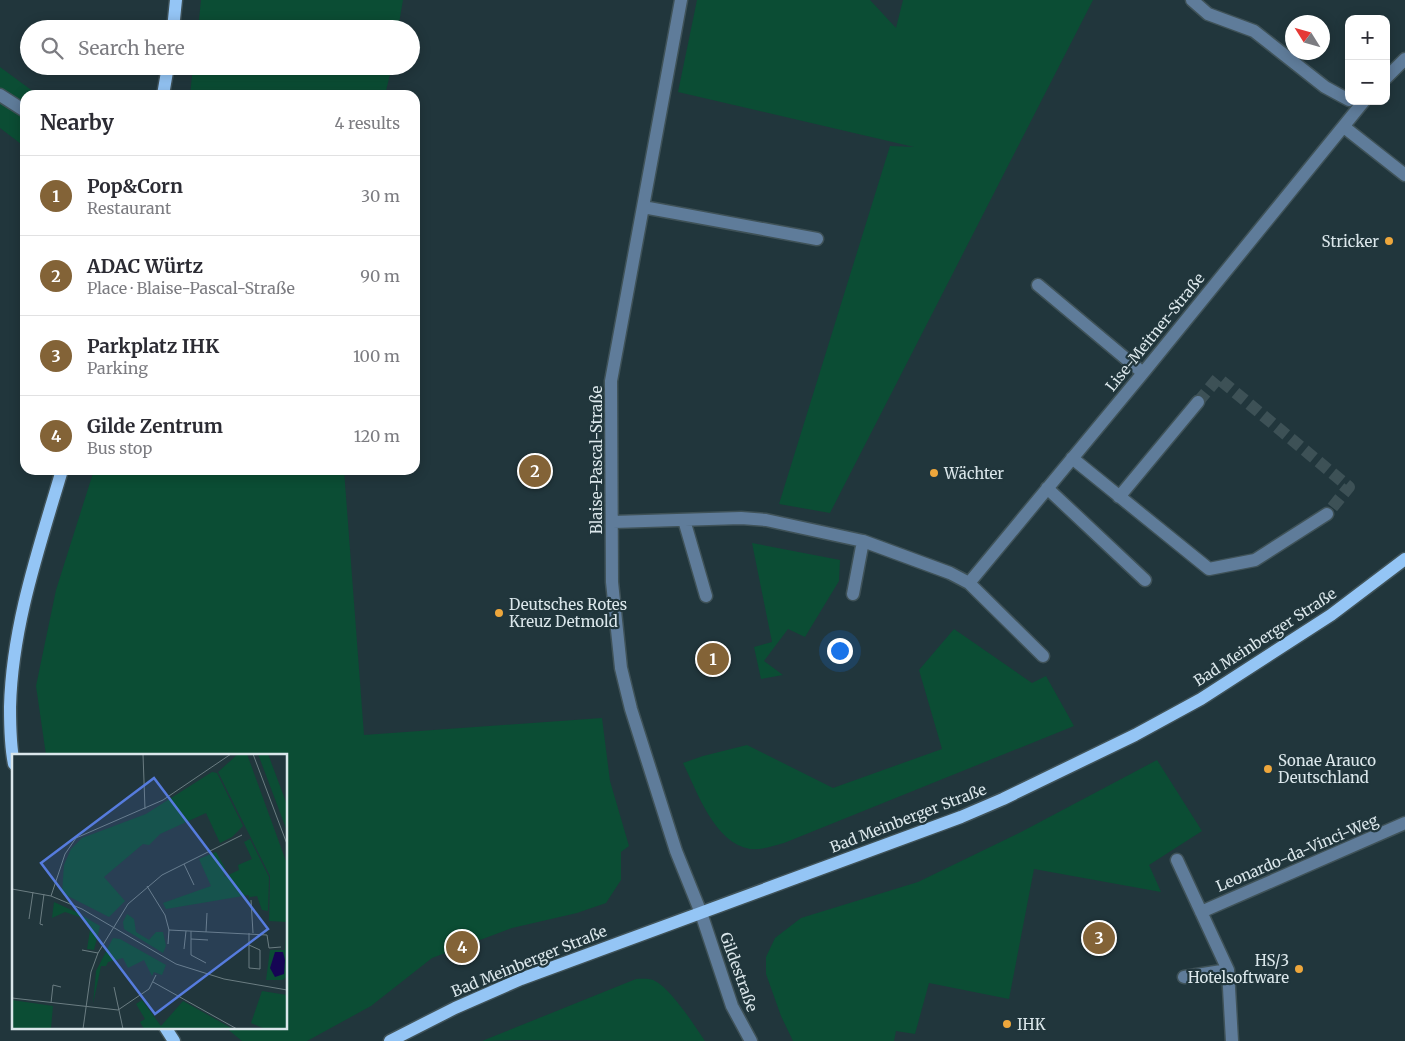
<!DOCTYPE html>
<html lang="en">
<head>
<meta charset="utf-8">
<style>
	body { margin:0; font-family:Merriweather,serif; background:#f2f2f3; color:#2b2b33 }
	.controls { position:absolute; right:15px; top:15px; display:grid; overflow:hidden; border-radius:10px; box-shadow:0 2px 12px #0003 }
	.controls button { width:45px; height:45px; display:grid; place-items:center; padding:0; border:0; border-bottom:1px solid #e1e1e2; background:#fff; color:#2b2b33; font:25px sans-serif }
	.compass { position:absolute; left:1285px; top:15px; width:45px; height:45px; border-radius:50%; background:#fff; box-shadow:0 2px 12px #0003; rotate:307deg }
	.you { position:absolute; left:839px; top:650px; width:18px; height:18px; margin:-12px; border:4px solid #fff; border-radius:50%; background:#1a73e8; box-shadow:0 0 0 8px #1a73e833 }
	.badge { display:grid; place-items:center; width:32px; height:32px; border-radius:50%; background:#836337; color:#fff; font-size:16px; font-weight:700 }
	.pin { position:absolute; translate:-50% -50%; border:2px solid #fff; box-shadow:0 1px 5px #0006 }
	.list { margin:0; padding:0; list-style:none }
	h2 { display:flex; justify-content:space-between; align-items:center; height:65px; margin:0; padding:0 20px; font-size:21px }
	h2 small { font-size:16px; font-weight:400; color:#7c7c81 }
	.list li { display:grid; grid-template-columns:32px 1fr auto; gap:15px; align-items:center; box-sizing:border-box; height:80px; padding:0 20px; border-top:1px solid #e1e1e2 }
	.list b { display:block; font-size:19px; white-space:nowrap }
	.list p { margin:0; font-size:16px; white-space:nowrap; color:#7c7c81 }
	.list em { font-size:16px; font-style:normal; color:#7c7c81 }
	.icon { flex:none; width:28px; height:28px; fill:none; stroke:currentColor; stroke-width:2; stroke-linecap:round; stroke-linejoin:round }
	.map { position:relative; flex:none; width:1405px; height:1041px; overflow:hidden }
	.search { position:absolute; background:#fff; box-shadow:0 2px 12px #0003; left:20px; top:20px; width:400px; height:55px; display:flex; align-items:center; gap:12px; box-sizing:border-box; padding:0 18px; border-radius:28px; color:#7c7c81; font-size:19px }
	.panel { position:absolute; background:#fff; box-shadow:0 2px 12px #0003; left:20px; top:90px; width:400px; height:385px; border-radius:15px }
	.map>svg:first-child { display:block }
</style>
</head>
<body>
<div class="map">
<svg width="1405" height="1041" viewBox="0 0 1405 1041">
	<rect width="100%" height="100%" fill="#21363c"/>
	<path fill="#0b4d34" d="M201 0H403L398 29H198Z
		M697 0H870L896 28 903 0H1093L830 513 779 504 890 146 914 147 678 92Z
		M193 66H392L385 95H190Z
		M0 67 38 95H25V147L0 128Z
		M94 470H344L364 735 602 718 610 781 629 846 621 852V880L606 903 577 913 512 928 432 958 371 1006 307 1041H242L225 1027H286V755H46L36 686 56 590Z
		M752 543 840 560 839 581 805 637 788 629 764 661 783 675 761 679 754 647 772 642Z
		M954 629 1032 683 1046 676 1074 726 784 843C773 846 762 850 750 849 714 843 697 791 683 763L703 756 747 745 833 788 942 749 919 670Z
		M1157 760 1202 831 1149 865 1161 892 1034 869 1009 999 929 983 915 1034 896 1031 894 1041H793L781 1016 766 974V957L775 938 801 918 918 882 1023 831Z
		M636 979C642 979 650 978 655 981 672 990 694 1025 705 1041L517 1040 482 1041Z"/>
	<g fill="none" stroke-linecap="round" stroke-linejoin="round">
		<path stroke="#3d5156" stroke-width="12" stroke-dasharray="12 6" stroke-linecap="butt" d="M1198 402 1218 378 1349 487 1327 514"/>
		<defs>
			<path id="minor" d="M681 0 611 381 612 582 621 668 631 709 676 851 701 913 732 1006 751 1041
				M1192 0 1208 14 1254 31 1325 87 1349 100
				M1386 78 1405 59
				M0 95 25 111
				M1344 127 1405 175
				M643 207 817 239
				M1038 285 1143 373
				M1072 458 1209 569 1255 560 1327 514
				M1047 488 1145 580
				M1119 497 1198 402
				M684 520 706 596
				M613 522 741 518 766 520 863 541 950 573 969 583 1043 656
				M969 583 1143 373 1364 101
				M853 594 863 541
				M1177 860 1228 970 1232 1041
				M1201 912 1405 823
				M1184 977 1228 970"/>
			<path id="major" d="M173 29 176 0
				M163 95 168 66
				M14 764C10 745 10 726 10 707 12 626 39 548 62 470
				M165 1027 174 1041
				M390 1041 455 1008 521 979 961 817 1003 799 1135 735 1201 699 1331 615 1405 559"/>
		</defs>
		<use href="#minor" stroke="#3f5258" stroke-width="15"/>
		<use href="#major" stroke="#3f5258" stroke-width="15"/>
		<use href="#minor" stroke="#5f7c9a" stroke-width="12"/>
		<use href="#major" stroke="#94c5f5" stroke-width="12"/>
	</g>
	<g fill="#eea73c" stroke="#21363c" stroke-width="2">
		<circle cx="1389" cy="241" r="5"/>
		<circle cx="934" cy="473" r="5"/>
		<circle cx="499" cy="613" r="5"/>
		<circle cx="1268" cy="769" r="5"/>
		<circle cx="1299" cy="969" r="5"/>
		<circle cx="1007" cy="1024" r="5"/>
	</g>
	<g text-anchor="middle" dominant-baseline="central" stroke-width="4.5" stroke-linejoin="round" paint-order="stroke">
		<g font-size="15" fill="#dbe7eb" stroke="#21363c" text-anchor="start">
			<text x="1379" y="241" text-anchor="end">Stricker</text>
			<text x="944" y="473">Wächter</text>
			<text x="509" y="604">Deutsches Rotes<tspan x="509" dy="17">Kreuz Detmold</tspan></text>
			<text x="1278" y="760">Sonae Arauco<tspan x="1278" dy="17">Deutschland</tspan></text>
			<text x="1289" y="960" text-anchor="end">HS/3<tspan x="1289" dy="17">Hotelsoftware</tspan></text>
			<text x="1017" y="1024">IHK</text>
		</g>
		<g font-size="15" fill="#dbe7eb" stroke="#21363c">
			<text transform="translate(1155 332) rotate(-51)">Lise-Meitner-Straße</text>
			<text transform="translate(596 460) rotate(-90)">Blaise-Pascal-Straße</text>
			<text transform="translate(1265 637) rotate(-33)">Bad Meinberger Straße</text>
			<text transform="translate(908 818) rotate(-21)">Bad Meinberger Straße</text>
			<text transform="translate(1297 853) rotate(-23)">Leonardo-da-Vinci-Weg</text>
			<text transform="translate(529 961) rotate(-22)">Bad Meinberger Straße</text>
			<text transform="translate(739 972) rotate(70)">Gildestraße</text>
		</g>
	</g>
	<g transform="translate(12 754)">
		<rect width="275" height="275" fill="#21363c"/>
		<path d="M226 0H235L275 110V223L270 226H254L258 196H273L275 168 257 167 258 122 206 18ZM246 0H256L268 32 275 51V77ZM200 18 205 19 231 72 220 83 208 89 194 59 148 80 137 91 131 90 92 123 113 147 97 163 50 139 52 111 59 95 70 84 134 60ZM238 85 257 123 256 157 250 156 245 142 238 143 236 149 237 141 154 155 151 149 199 132 187 105 204 98 213 114 212 123 227 116 226 111 240 105 232 88ZM42 148 64 158 88 172 82 196 75 195 78 176 71 164 53 158 40 164ZM115 160 122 165 124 178 137 186 144 178H151L154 192 151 199 112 175 111 168ZM101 184 108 185 154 211 150 221 142 218 140 222 132 206 116 214 111 204 96 208 94 212H89L81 250 84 217ZM250 237 275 241V275H253L239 269ZM0 246 41 252 39 274 0 275ZM130 246 149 272 171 247 221 275H132L128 268 133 265 124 250Z" fill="#0b4d34"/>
		<path d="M263 198H271L273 206 272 220 263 223 258 214Z" fill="#160554"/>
		<path fill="none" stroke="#6b7d82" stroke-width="1" d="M131 0 133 55M219 0 151 46 64 84 53 100 39 142 70 155 164 210 212 225 275 236M241 0 275 90M172 110 182 131M135 132 153 161 157 176 156 190M0 135 39 142M239 146 241 179M17 165 21 138M31 171 28 170 32 140M157 176 255 181 257 194 269 193M179 177V201L194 209M194 178 195 159M179 185 196 186M237 191 248 196V215L237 214V179M172 195 174 177M70 196 86 199M141 228 225 275M102 233 111 275M0 244 106 256 137 235 144 221M39 249 41 231 49 233M71 275 79 218 86 199 116 150 150 121 230 81"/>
		<path fill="#567cde" fill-opacity="0.15" stroke="#567cde" stroke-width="2.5" d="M142 24 256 175 143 260 29 109Z"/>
		<rect width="275" height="275" fill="none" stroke="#dbe7eb" stroke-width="2.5"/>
	</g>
</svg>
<div class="controls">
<button>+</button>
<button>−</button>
</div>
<svg class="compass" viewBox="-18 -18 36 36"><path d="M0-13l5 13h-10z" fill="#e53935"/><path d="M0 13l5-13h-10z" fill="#7c7c81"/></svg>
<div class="you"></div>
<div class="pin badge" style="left:713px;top:659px">1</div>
<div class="pin badge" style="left:535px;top:471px">2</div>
<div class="pin badge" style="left:1099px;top:938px">3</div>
<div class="pin badge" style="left:462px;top:947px">4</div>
<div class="search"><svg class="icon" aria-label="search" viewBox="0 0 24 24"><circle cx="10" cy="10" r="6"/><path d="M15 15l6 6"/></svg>Search here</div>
<section class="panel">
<h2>Nearby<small>4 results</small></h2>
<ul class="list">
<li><span class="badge">1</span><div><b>Pop&amp;Corn</b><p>Restaurant</p></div><em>30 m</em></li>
<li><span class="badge">2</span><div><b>ADAC Würtz</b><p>Place · Blaise-Pascal-Straße</p></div><em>90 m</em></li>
<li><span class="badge">3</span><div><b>Parkplatz IHK</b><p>Parking</p></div><em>100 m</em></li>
<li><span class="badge">4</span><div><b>Gilde Zentrum</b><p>Bus stop</p></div><em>120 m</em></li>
</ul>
</section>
</div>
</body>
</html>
